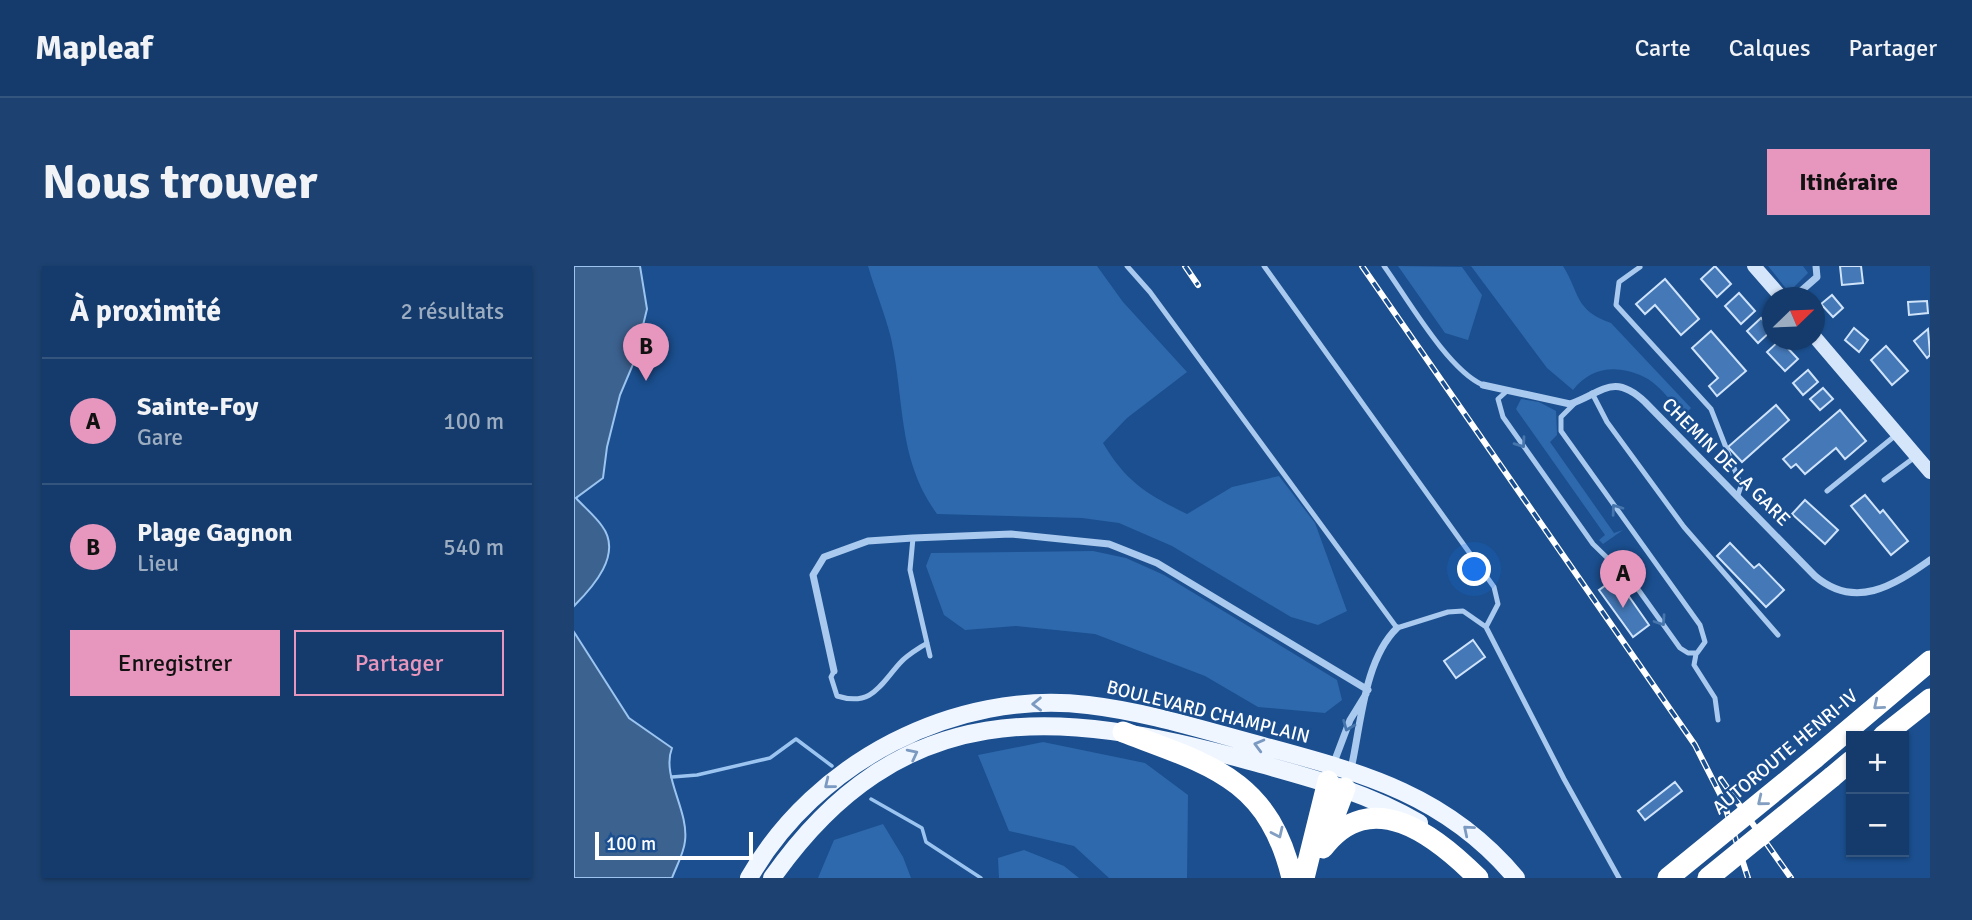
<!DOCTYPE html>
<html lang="fr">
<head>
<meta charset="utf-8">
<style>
	body { margin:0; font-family:Signika,sans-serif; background:#1d4271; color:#f1f3f6 }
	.controls { position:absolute; right:21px; bottom:21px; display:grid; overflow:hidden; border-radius:0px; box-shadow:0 2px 5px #0004 }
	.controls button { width:63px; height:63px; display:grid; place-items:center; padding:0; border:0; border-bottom:2px solid #33557e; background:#143b6b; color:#f1f3f6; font:35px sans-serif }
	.compass { position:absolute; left:1188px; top:21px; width:63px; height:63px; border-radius:50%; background:#143b6b; box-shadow:0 2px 5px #0004; rotate:67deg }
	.scale { position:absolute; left:21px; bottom:18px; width:158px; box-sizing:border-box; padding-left:7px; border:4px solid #fff; border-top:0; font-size:19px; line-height:24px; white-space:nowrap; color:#fff; -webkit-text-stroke:5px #1b4f8f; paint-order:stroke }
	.you { position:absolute; left:901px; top:304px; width:24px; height:24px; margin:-18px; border:5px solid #fff; border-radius:50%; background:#1a73e8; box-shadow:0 0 0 10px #1a73e833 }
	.badge { display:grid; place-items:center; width:46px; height:46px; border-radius:50%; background:#e797bd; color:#111; font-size:23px; font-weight:700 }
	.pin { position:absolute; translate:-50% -58px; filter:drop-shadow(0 2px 4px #0008) }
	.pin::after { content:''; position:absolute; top:37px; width:24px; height:21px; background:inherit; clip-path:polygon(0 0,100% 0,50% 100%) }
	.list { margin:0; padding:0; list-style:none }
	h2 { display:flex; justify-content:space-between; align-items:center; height:91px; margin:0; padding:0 28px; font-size:30px }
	h2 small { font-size:23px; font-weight:400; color:#9dadc1 }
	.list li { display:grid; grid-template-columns:46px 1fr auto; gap:21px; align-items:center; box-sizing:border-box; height:126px; padding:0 28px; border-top:2px solid #33557e }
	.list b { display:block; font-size:26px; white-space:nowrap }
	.list p { margin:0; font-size:23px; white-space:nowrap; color:#9dadc1 }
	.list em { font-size:23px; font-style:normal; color:#9dadc1 }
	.actions { display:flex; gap:14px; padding:21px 28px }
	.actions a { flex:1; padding:16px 0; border:2px solid #e797bd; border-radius:0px; text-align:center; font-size:24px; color:#e797bd }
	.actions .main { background:#e797bd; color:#111 }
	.map { position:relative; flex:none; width:1356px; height:612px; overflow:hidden; border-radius:0px }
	header { display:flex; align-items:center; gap:42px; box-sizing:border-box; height:98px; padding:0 35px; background:#143b6b; border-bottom:2px solid #33557e }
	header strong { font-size:33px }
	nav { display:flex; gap:38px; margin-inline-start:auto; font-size:24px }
	.intro { display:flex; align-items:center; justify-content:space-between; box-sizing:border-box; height:168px; padding:0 42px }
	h1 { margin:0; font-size:49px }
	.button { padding:18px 32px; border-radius:0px; background:#e797bd; color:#111; font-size:24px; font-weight:700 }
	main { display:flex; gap:42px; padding:0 42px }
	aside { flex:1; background:#143b6b; border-radius:0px; box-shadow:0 2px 5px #0004 }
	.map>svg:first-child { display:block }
</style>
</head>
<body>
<header>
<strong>Mapleaf</strong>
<nav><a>Carte</a><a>Calques</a><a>Partager</a></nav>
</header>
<div class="intro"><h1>Nous trouver</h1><a class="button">Itinéraire</a></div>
<main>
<aside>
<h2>À proximité<small>2 résultats</small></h2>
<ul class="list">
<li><span class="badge">A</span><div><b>Sainte-Foy</b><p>Gare</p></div><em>100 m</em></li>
<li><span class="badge">B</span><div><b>Plage Gagnon</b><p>Lieu</p></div><em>540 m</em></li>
</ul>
<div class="actions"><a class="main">Enregistrer</a><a>Partager</a></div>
</aside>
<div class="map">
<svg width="1356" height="612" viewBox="0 0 1356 612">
	<rect width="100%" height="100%" fill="#1b4f8f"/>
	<path fill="#2e69ad" d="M294 0H523L549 36 613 106 553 152 529 177C552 216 574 229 613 248L658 221 705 210 741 257 773 345 744 359 717 351 598 280 545 257 508 252 363 248C323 193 331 135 317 72 311 48 301 24 294 0Z
		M824 0 888 1 908 29 894 74 871 67Z
		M897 0H989C1006 27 1000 44 1037 57L1117 142 1110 149C1099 138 1087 121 1074 113 1047 98 1018 99 999 124L973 102Z
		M1194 0H1229L1234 7 1215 26Z
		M947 133 965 136 982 145 983 169 976 176 1040 267 1049 264 1029 278 1025 274 1031 269 942 143Z
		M519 285 552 292 590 309 763 414 768 434 751 447 684 441 631 410 521 368 442 360 391 364 370 349 352 300 357 287Z
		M469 476 571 497 614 529 613 612H535L500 580 435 565 404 489Z
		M309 558 329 591 337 612H244L260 574Z
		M450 584 490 600 505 612H425L424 592Z"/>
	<path fill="#3c6290" stroke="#9cc4f0" stroke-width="2" d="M0 0H66L73 43 60 96 46 129 33 181 29 212 2 232C10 241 21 250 28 260 49 288 19 321 0 340Z
		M0 366 55 452 98 482C87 510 115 544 111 575 110 587 102 601 98 612H0Z"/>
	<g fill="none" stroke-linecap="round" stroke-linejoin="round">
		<path stroke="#9cc4f0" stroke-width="3.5" d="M98 511 123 509 196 492 222 473 258 500
			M297 533 348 562 352 576 407 612"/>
	</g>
	<path fill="#4478b7" stroke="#cfe3fa" stroke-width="2" d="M1141 0 1157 18 1143 31 1127 13Z
		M1266 0H1287L1289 17 1268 19Z
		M1091 13 1125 53 1107 69 1081 39 1071 48 1062 38Z
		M1165 27 1181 45 1167 58 1151 40Z
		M1258 29 1269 42 1259 51 1247 38Z
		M1353 35 1354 47 1335 49 1334 36Z
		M1187 52 1198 64 1184 77 1173 65Z
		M1280 62 1294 74 1285 86 1271 74Z
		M1354 63 1356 89 1353 92 1340 75Z
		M1137 65 1172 105 1143 130 1135 120 1144 112 1118 82Z
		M1206 74 1224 93 1211 105 1193 86Z
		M1312 80 1334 105 1318 119 1297 94Z
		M1234 104 1244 116 1229 129 1219 117Z
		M1249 122 1259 133 1246 144 1236 133Z
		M1202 139 1215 154 1168 196 1154 181Z
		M1266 144 1292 175 1271 193 1262 182 1231 208 1222 198 1217 202 1209 193Z
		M1291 229 1306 247 1309 244 1334 275 1317 289 1277 240Z
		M1231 234 1264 264 1251 278 1218 248Z
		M1156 277 1180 302 1185 298 1210 324 1192 341 1143 290Z
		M1042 312 1075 359 1059 371 1025 324Z
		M899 374 911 391 882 412 870 395Z
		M1101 516 1108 525 1071 554 1064 545Z"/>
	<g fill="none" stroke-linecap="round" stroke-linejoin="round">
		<path stroke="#a9c9ee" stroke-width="5" d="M553 0 576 26 823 362 874 346 889 345 912 361 990 513 1045 612
			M690 0 920 321 924 338 912 361
			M810 0C833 32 874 104 909 119
			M1066 1 1045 16 1042 39 1137 143 1167 220 1164 229
			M934 124 924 133 929 151 1019 278 1061 319 1106 382 1114 387H1123L1131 376 1126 359 987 165V151L1000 138
			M1018 127 1033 156 1110 261 1204 369
			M1310 214 1341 191
			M1253 225 1322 169
			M339 272 336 304 356 390
			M1122 388 1120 399 1141 432 1144 454
			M260 405 257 411 263 430C298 441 306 419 326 397 333 389 344 383 353 377"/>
		<path stroke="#a9c9ee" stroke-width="7" d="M1219 32 1243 11 1242 0
			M909 119 996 138C1028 127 1039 106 1071 136L1241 310C1281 344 1319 320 1356 294
			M260 405 239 309 250 291 294 275 339 272 437 268 535 278 583 297 794 424
			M759 499 776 454 792 428
			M777 503C787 459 790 394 823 362"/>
		<path stroke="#d6e6fa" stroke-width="14" d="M1180 0 1208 32
			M1240 70 1356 206"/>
		<path stroke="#f0f6ff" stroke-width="18" d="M175 612C241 496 381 423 514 439 574 446 632 465 689 480 789 507 873 529 942 612
			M198 612C327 428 482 442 676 495 737 512 790 525 845 557"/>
		<path stroke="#fff" stroke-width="21" d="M549 466C636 499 694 512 718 612
			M1309 470 1356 433
			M1241 492 1356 395
			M1258 511 1277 495
			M751 575 771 522
			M749 582C797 519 861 569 904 612
			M730 612 754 515"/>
		<defs>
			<path id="rail" d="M611 0 624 19
				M788 0 1121 479 1149 534 1174 612
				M1147 513 1217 612"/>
		</defs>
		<use href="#rail" stroke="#fff" stroke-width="6"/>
		<use href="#rail" stroke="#1b4f8f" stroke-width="3.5" stroke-dasharray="10" stroke-linecap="butt"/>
		<path stroke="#fff" stroke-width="21" d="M1094 612 1241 492
			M1134 612 1258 511"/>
	</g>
	<defs><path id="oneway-chevron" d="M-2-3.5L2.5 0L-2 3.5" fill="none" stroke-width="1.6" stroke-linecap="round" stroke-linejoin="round" transform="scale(1.75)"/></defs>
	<g stroke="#4674ac">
		<use href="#oneway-chevron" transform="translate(947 177) rotate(55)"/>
		<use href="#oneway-chevron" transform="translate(1042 243) rotate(-126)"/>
		<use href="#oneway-chevron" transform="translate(1087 355) rotate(56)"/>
		<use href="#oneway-chevron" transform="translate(774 460) rotate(112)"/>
	</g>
	<g stroke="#7b9ac1">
		<use href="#oneway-chevron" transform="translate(463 438) rotate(179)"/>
		<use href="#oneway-chevron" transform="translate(685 479) rotate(-165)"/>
		<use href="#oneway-chevron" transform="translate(339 488) rotate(-27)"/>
		<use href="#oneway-chevron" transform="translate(255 518) rotate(141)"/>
		<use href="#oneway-chevron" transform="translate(894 564) rotate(-140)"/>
	</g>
	<g stroke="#829ec1">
		<use href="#oneway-chevron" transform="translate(1304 439) rotate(140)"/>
		<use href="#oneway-chevron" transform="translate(1188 535) rotate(141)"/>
		<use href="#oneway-chevron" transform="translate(704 567) rotate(65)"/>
	</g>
	<g text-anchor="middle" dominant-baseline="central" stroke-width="5" stroke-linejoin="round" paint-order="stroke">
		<g font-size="19" fill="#fff" stroke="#1b4f8f">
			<text transform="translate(1152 196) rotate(45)">CHEMIN DE LA GARE</text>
			<text transform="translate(634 446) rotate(14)">BOULEVARD CHAMPLAIN</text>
			<text transform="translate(1211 486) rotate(-40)">AUTOROUTE HENRI-IV</text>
		</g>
	</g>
</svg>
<div class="controls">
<button>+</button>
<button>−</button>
</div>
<svg class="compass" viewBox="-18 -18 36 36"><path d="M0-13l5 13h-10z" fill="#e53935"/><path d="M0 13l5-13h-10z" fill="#9dadc1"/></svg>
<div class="scale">100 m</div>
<div class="you"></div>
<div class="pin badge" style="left:1049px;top:342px">A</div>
<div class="pin badge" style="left:72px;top:115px">B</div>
</div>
</main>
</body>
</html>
